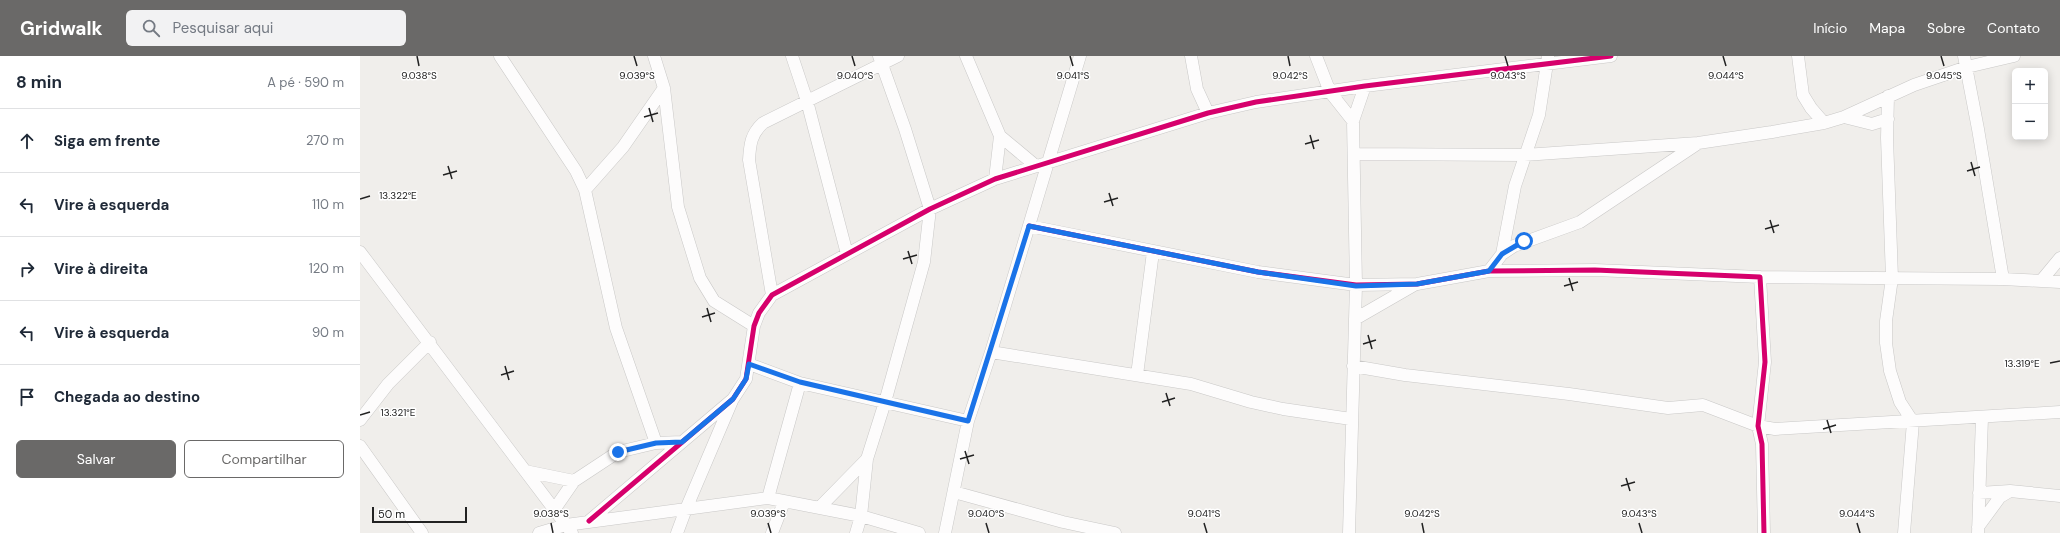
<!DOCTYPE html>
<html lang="pt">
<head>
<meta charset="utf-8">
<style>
	body { margin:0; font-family:"DM Sans",sans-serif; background:#f2f2f3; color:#1f2937 }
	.controls { position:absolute; right:12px; top:12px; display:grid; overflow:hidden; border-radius:6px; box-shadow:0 2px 10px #0003 }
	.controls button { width:36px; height:36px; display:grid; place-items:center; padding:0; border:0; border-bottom:1px solid #e0e1e3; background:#fff; color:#1f2937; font:20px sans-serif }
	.scale { position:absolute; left:12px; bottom:10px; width:95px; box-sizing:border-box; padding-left:4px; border:2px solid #222; border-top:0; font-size:11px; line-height:14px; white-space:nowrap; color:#222; -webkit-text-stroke:3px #fff; paint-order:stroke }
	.stop { position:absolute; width:12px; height:12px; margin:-9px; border:3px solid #1a73e8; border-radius:50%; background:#fff }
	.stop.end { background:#1a73e8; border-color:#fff; box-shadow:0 1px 4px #0008 }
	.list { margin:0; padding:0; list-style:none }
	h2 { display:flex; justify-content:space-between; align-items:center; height:52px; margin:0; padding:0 16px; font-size:17px }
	h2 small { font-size:13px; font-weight:400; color:#747a83 }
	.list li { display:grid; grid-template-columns:26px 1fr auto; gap:12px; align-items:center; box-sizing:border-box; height:64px; padding:0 16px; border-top:1px solid #e0e1e3 }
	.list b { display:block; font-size:15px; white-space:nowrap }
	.list em { font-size:13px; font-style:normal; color:#747a83 }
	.actions { display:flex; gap:8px; padding:12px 16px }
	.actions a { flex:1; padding:9px 0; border:1px solid #6a6968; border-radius:6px; text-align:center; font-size:14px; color:#6a6968 }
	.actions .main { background:#6a6968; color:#fff }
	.icon { flex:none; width:22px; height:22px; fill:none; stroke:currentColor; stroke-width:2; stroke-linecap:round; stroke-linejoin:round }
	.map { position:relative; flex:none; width:1700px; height:477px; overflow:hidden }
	header { display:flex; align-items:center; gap:24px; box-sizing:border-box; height:56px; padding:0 20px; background:#6a6968; color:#fff }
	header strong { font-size:19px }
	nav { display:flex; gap:22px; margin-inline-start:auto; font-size:14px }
	.search { width:280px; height:36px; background:#f2f2f3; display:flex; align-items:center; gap:10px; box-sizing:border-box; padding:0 14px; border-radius:6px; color:#747a83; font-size:15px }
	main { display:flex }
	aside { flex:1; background:#fff }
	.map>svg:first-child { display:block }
</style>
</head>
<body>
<header>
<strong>Gridwalk</strong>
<div class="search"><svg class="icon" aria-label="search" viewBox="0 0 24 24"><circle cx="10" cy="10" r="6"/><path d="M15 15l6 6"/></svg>Pesquisar aqui</div>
<nav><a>Início</a><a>Mapa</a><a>Sobre</a><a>Contato</a></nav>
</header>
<main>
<aside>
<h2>8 min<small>A pé · 590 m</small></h2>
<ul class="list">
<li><svg class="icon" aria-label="ahead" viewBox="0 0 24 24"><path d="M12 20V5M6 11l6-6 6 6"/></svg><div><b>Siga em frente</b></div><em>270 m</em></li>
<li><svg class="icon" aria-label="left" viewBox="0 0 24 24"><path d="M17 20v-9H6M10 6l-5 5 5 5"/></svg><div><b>Vire à esquerda</b></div><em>110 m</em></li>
<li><svg class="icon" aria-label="right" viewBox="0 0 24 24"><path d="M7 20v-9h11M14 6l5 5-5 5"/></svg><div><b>Vire à direita</b></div><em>120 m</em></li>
<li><svg class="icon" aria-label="left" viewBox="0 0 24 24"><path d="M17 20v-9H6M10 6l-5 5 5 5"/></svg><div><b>Vire à esquerda</b></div><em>90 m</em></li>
<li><svg class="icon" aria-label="arrive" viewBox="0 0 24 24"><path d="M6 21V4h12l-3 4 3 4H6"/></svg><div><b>Chegada ao destino</b></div></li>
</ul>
<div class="actions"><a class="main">Salvar</a><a>Compartilhar</a></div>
</aside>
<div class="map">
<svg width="1700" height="477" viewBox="0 0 1700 477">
	<rect width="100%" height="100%" fill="#f0eeeb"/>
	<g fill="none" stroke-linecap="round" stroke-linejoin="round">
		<defs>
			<path id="street" d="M140 0 216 115 225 134 256 272 296 387
				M294 0 304 32 318 151 340 222 354 245 394 270
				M432 0 447 45 487 198
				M606 0 640 80 676 110
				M831 0 837 33 848 57
				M956 0 970 36 993 65
				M1438 0 1443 39 1451 52 1464 67
				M1604 0 1618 73 1643 223
				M1528 40 1527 82 1532 222 1526 265V287L1530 315 1540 346 1553 366 1544 477
				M1484 61 1512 68 1528 63
				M995 98 1164 99 1338 87 1412 76 1464 67 1484 61 1554 29 1607 11 1654 0
				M635 123 640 80
				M225 134 263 91 304 32
				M669 170 898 216 996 229 1057 228 1129 215 1235 214 1400 221 1405 306 1398 370 1402 388 1404 477
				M0 196 212 477
				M1142 198 1155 130 1179 59 1188 1
				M1129 215 1142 198 1154 190 1220 166 1337 88
				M1400 221 1643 223 1700 226
				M1681 225 1700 202
				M412 239 389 104C390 88 391 78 403 67L538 0
				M995 263 1054 229
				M631 296 831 328 891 346 923 353 991 363
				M389 308 440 327 608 365
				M993 310 1045 319 1209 338 1308 352 1343 349 1398 370 1415 373 1700 356
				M777 319 793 196
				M0 364 28 328 70 286
				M0 390 62 477
				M165 415 214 425
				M594 436 703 466 755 477
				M1619 437 1650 435 1700 440
				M408 442 440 327
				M460 451 507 403
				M194 454 214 425 258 396 296 387 322 386
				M229 465 373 343 386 323 394 270 399 257 412 239 570 153 635 123 848 57 896 46 1005 30 1251 0
				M1618 471 1640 441 1650 435
				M179 477 206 469 408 442 501 460 559 477
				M317 477 326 453 372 345
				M412 477 424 446
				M496 477 501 460 507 403 525 346 564 206 570 153 545 73 519 0
				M585 477 608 365 631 296 720 0
				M989 477 996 229 993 65 1005 30
				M1618 477 1622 362"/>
		</defs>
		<use href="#street" stroke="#c9c8c7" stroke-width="13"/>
		<use href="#street" stroke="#fdfcfc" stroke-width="12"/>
		<defs>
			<path id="cycleway" d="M669 170 898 216 996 229 1057 228 1129 215 1235 214 1400 221 1405 306 1398 370 1402 388 1404 477
				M229 465 373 343 386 323 394 270 399 257 412 239 570 153 635 123 848 57 896 46 1005 30 1251 0"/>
		</defs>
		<use href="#cycleway" stroke="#fff" stroke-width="8"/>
		<use href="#cycleway" stroke="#d6006c" stroke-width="5"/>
	</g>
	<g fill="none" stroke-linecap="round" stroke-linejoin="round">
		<path stroke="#1a73e8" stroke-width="5" d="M258 396 296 387 322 386 373 343 386 323 389 308 440 326 608 365 669 170 898 216 996 230 1057 228 1129 215 1142 198 1164 185"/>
	</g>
	<path fill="none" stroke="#222" stroke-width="1.5" d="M57 0 59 10M274 0 277 10M492 0 495 10M710 0 713 10M928 0 930 10M1145 0 1148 10M1363 0 1366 10M1581 0 1584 10M289 52 293 66M284 61 298 57M950 79 954 93M945 88 959 84M1611 106 1615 120M88 110 92 123M1607 115 1620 111M83 119 97 115M749 137 753 150M0 143 10 140M744 146 758 142M1410 164 1414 177M1405 173 1419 169M548 195 552 208M543 203 557 199M1209 222 1213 235M1204 230 1218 226M347 252 351 266M342 261 355 257M1008 279 1012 293M1003 288 1016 284M1690 307 1700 305M145 310 149 324M141 319 154 315M806 337 810 350M802 346 815 342M0 359 10 356M1467 364 1471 377M1463 373 1476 369M605 395 609 408M600 403 614 399M1266 422 1270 435M1261 430 1275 426M191 467 193 477M408 467 411 477M626 467 629 477M844 467 847 477M1062 467 1064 477M1279 467 1282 477M1497 467 1500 477"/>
	<g font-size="10" text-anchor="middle" fill="#222" stroke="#fff" stroke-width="3" stroke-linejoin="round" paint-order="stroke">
		<text x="59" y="23">9.038°S</text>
		<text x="277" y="23">9.039°S</text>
		<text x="495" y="23">9.040°S</text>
		<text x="713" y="23">9.041°S</text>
		<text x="930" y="23">9.042°S</text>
		<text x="1148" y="23">9.043°S</text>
		<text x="1366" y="23">9.044°S</text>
		<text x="1584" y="23">9.045°S</text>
		<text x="38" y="143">13.322°E</text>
		<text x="1662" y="311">13.319°E</text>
		<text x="38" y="360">13.321°E</text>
		<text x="191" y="461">9.038°S</text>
		<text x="408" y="461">9.039°S</text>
		<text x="626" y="461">9.040°S</text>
		<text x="844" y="461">9.041°S</text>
		<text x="1062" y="461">9.042°S</text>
		<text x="1279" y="461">9.043°S</text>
		<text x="1497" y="461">9.044°S</text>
	</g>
</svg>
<div class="controls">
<button>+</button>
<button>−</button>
</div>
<div class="scale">50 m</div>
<div class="stop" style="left:1164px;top:185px"></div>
<div class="stop end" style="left:258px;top:396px"></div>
</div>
</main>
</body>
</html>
